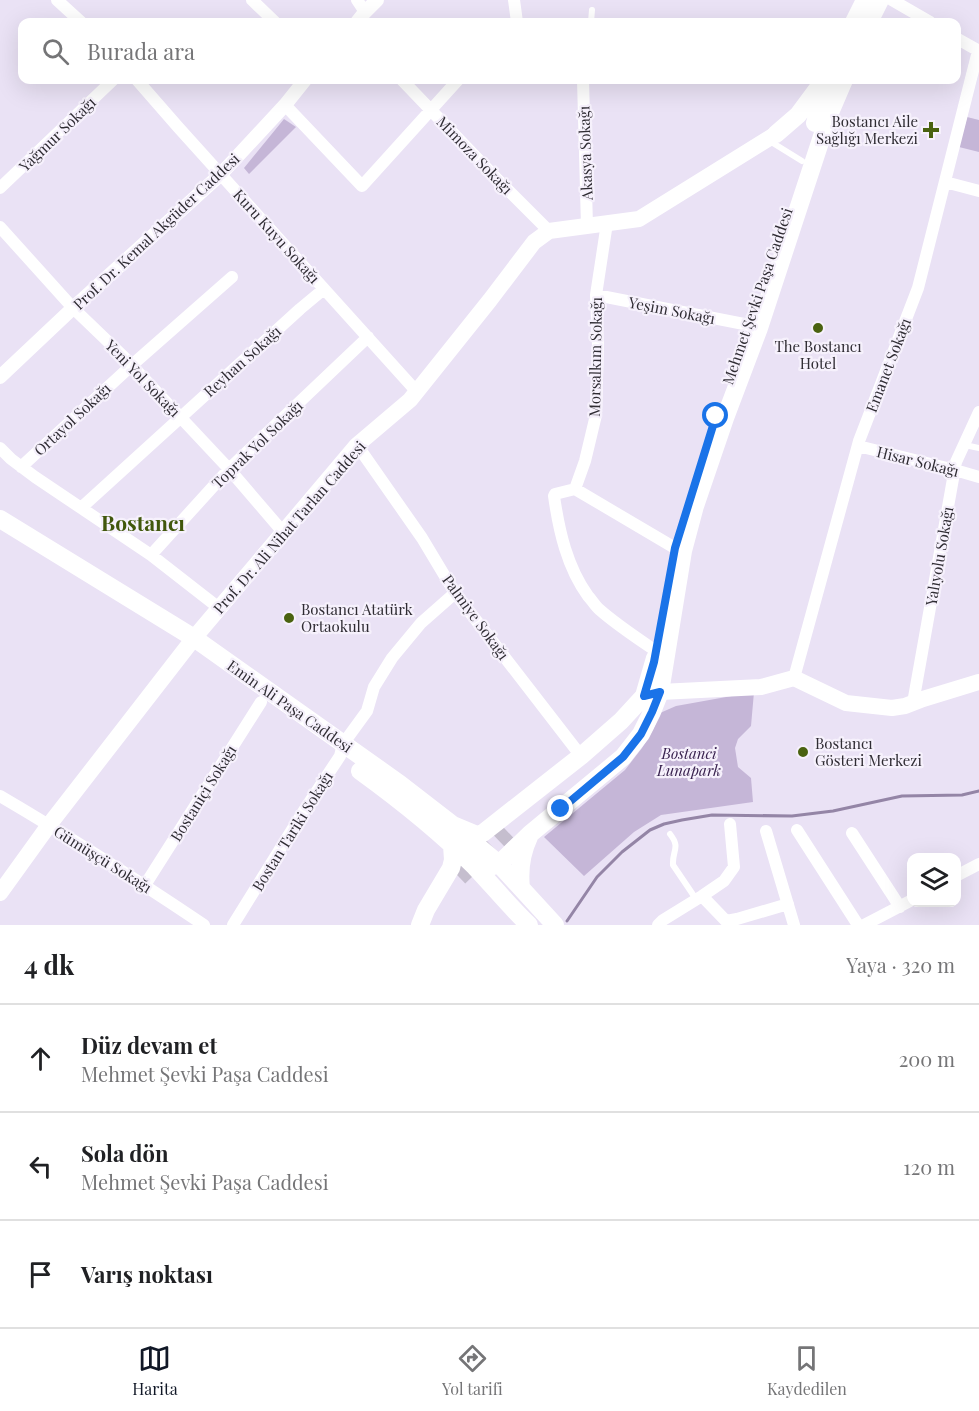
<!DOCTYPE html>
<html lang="tr">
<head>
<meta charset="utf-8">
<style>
	body { margin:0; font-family:"Playfair Display",serif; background:#f2f2f2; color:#202124 }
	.controls { position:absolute; right:18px; bottom:18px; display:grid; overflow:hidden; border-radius:12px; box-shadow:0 6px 24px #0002 }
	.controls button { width:54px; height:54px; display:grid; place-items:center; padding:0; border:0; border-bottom:2px solid #e0e0e0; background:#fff; color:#202124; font:30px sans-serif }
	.stop { position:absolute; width:18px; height:18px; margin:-14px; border:4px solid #1a73e8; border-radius:50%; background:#fff }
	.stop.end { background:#1a73e8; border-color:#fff; box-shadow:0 2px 6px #0008 }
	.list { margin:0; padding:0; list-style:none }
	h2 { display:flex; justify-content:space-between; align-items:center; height:78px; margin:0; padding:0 24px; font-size:26px }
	h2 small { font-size:20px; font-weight:400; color:#757577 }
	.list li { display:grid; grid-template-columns:39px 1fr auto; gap:18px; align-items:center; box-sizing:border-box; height:108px; padding:0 24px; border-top:2px solid #e0e0e0 }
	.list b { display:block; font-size:22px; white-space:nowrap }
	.list p { margin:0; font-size:20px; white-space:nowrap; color:#757577 }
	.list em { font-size:20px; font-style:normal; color:#757577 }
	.icon { flex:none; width:33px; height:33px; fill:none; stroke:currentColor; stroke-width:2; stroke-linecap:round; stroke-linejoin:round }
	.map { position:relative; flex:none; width:979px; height:925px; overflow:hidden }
	.search { position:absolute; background:#fff; box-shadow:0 6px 24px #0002; left:18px; right:18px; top:18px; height:66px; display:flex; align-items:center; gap:15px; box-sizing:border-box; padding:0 21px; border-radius:12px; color:#757577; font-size:22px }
	.sheet { height:402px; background:#fff }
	nav { display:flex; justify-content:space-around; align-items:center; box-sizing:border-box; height:84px; border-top:2px solid #e0e0e0; background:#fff; font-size:16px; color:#757577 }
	nav a { display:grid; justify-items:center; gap:3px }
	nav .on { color:#111827 }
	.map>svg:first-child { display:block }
</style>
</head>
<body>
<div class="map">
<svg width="979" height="925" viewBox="0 0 979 925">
	<rect width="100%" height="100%" fill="#eae2f5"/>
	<path fill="#c5b6d7" d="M967 117 979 120V152L959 147Z
		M284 119 296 127 249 174 244 168Z
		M754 692 751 726 738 739 735 748 738 767 751 778 753 802 661 815 634 832 584 876 544 837 625 770 642 748 653 730 660 713 676 706Z"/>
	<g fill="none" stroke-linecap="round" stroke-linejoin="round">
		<path stroke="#9485a6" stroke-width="3" d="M567 921 597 877 622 852 650 830 664 824 682 820 712 815 792 816 833 811 902 796 962 795 979 791"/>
		<path stroke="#c5bece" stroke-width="18" stroke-dasharray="18 9" stroke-linecap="butt" d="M459 877 507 831"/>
		<path stroke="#fff" stroke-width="6" d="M591 22 592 10
			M768 140 802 161
			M965 445 979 448
			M670 834C681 848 672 850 673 865L696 899"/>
		<path stroke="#fff" stroke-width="12" d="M57 0 81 22
			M252 0 275 22
			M357 0 365 12
			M514 0 517 22
			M892 0 930 22
			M956 38 979 51
			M137 80 178 127 417 392
			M402 80 497 179 549 231
			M583 80 587 226
			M285 105 362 186 458 80
			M945 182 979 191
			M0 188 113 80
			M0 227 73 308 124 357 229 469 283 532
			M596 295 749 325
			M357 445 422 538 455 593 581 756
			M858 446 955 470 979 477
			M0 448 11 459 35 477 151 555 219 608
			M21 467 132 365 232 277
			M575 489 585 461 596 415 598 346 596 295 607 223
			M575 489 555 494 554 496C559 531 567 567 588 596 592 600 595 606 600 610 617 625 637 638 656 651
			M575 489 675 548
			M81 508 300 309 324 289
			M151 555 229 469 368 337
			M794 678 859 441 918 288 978 51
			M913 703 956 462 979 412
			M0 796C70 837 137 880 204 925
			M797 830 858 925
			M766 831 794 925
			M852 833 900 907
			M956 876 979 864
			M145 885 261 702
			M702 896 726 921 737 919 788 904
			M233 925 305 809 340 756 343 744 367 711 374 687 392 658 421 623 455 593
			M658 925 663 920 702 896 724 881 734 867 730 824
			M864 925 912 900"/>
		<path stroke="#fff" stroke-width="14" d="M357 22 365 12 377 0
			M0 377 73 308 221 174 285 105 305 80"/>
		<path stroke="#fff" stroke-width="16" d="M647 695 660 692 761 687 794 678 846 703 892 708 905 706 923 699 979 682
			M0 893 49 825 194 638 357 445 410 400 490 300 534 242 549 231 639 219 776 134"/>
		<path stroke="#fff" stroke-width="18" d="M854 22 865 0
			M869 22 880 0
			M815 123 829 80
			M776 134 798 115 821 84
			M0 519 194 638 400 784 453 825 499 864 555 925
			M360 771C400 800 440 832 475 867 493 886 510 907 529 925
			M453 825 477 835 483 833 581 756 621 721 644 696 655 658
			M475 867 487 868 499 864 530 834 623 757 641 734 652 712 660 692 683 551 695 506 725 418 759 328 829 115 844 80
			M521 888C519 870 521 854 529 837
			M420 925 426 910 451 868 453 860 452 845"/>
	</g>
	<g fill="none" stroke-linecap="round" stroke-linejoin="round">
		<path stroke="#1a73e8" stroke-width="8" d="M561 809 623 757 641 734 652 712 660 692 644 696 654 662 675 548 716 416"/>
	</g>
	<g fill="#4a6210" stroke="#f6f1fc" stroke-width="2">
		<path d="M928 121h6v6h6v6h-6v6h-6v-6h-6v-6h6z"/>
		<circle cx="818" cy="328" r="6"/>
		<circle cx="289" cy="618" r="6"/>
		<circle cx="803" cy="752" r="6"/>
	</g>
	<g text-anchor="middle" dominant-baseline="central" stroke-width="4.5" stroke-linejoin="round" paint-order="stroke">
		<g font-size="15" fill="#2f2c33" stroke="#f6f1fc" text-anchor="start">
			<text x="918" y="121" text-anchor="end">Bostancı Aile<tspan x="918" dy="17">Sağlığı Merkezi</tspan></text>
			<text x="818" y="346" text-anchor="middle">The Bostancı<tspan x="818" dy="17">Hotel</tspan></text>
			<text x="301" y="609">Bostancı Atatürk<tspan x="301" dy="17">Ortaokulu</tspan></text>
			<text x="815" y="743">Bostancı<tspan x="815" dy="17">Gösteri Merkezi</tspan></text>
		</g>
		<g font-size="15" fill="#2f2c33" stroke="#f6f1fc">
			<text transform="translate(57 134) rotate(-44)">Yağmur Sokağı</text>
			<text transform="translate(585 153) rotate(-92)">Akasya Sokağı</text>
			<text transform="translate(475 155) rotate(46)">Mimoza Sokağı</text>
			<text transform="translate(156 231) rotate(-43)">Prof. Dr. Kemal Akgüder Caddesi</text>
			<text transform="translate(277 236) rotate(48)">Kuru Kuyu Sokağı</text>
			<text transform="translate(757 296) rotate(-71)">Mehmet Şevki Paşa Caddesi</text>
			<text transform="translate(672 310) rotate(11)">Yeşim Sokağı</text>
			<text transform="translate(595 357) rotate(-89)">Morsalkım Sokağı</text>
			<text transform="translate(242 361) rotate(-42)">Reyhan Sokağı</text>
			<text transform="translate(888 365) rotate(-69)">Emanet Sokağı</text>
			<text transform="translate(143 378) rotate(46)">Yeni Yol Sokağı</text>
			<text transform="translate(72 419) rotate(-43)">Ortayol Sokağı</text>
			<text transform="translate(257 444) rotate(-44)">Toprak Yol Sokağı</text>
			<text transform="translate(918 461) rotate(14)">Hisar Sokağı</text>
			<text transform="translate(289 527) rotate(-49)">Prof. Dr. Ali Nihat Tarlan Caddesi</text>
			<text transform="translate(939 556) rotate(-80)">Yalıyolu Sokağı</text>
			<text transform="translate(476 617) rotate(54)">Palmiye Sokağı</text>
			<text transform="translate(290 706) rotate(35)">Emin Ali Paşa Caddesi</text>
			<text transform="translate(203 793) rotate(-58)">Bostaniçi Sokağı</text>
			<text transform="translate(292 831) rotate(-58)">Bostan Tariki Sokağı</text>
			<text transform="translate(103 859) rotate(32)">Gümüşçü Sokağı</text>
		</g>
		<g font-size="15" font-style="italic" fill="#38214e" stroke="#f6f1fc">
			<text x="689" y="753">Bostanci<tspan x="689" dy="17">Lunapark</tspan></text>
		</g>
		<g font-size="21" font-weight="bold" fill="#41570c" stroke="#f6f1fc">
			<text x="143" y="522">Bostancı</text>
		</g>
	</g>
</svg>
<div class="controls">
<button><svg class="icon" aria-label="layers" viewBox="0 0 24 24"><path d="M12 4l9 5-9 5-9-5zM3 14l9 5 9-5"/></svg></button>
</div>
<div class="stop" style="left:716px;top:416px"></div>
<div class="stop end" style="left:561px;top:809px"></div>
<div class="search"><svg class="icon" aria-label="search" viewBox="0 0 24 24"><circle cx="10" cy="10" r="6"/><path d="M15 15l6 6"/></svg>Burada ara</div>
</div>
<section class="sheet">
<h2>4 dk<small>Yaya · 320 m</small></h2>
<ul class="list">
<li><svg class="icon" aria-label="ahead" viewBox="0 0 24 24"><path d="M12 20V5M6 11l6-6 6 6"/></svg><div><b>Düz devam et</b><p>Mehmet Şevki Paşa Caddesi</p></div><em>200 m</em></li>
<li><svg class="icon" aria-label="left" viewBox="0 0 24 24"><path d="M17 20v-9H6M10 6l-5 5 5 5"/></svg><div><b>Sola dön</b><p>Mehmet Şevki Paşa Caddesi</p></div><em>120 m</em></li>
<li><svg class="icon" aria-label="arrive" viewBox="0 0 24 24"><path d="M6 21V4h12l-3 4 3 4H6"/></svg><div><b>Varış noktası</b></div></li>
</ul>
</section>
<nav>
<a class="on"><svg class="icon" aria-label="map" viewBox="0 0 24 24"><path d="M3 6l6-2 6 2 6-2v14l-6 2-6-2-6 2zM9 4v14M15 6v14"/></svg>Harita</a>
<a><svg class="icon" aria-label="directions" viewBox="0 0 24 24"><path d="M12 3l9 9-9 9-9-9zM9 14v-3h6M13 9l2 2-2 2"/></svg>Yol tarifi</a>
<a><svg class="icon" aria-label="saved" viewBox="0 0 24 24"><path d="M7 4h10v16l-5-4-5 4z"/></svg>Kaydedilen</a>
</nav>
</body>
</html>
